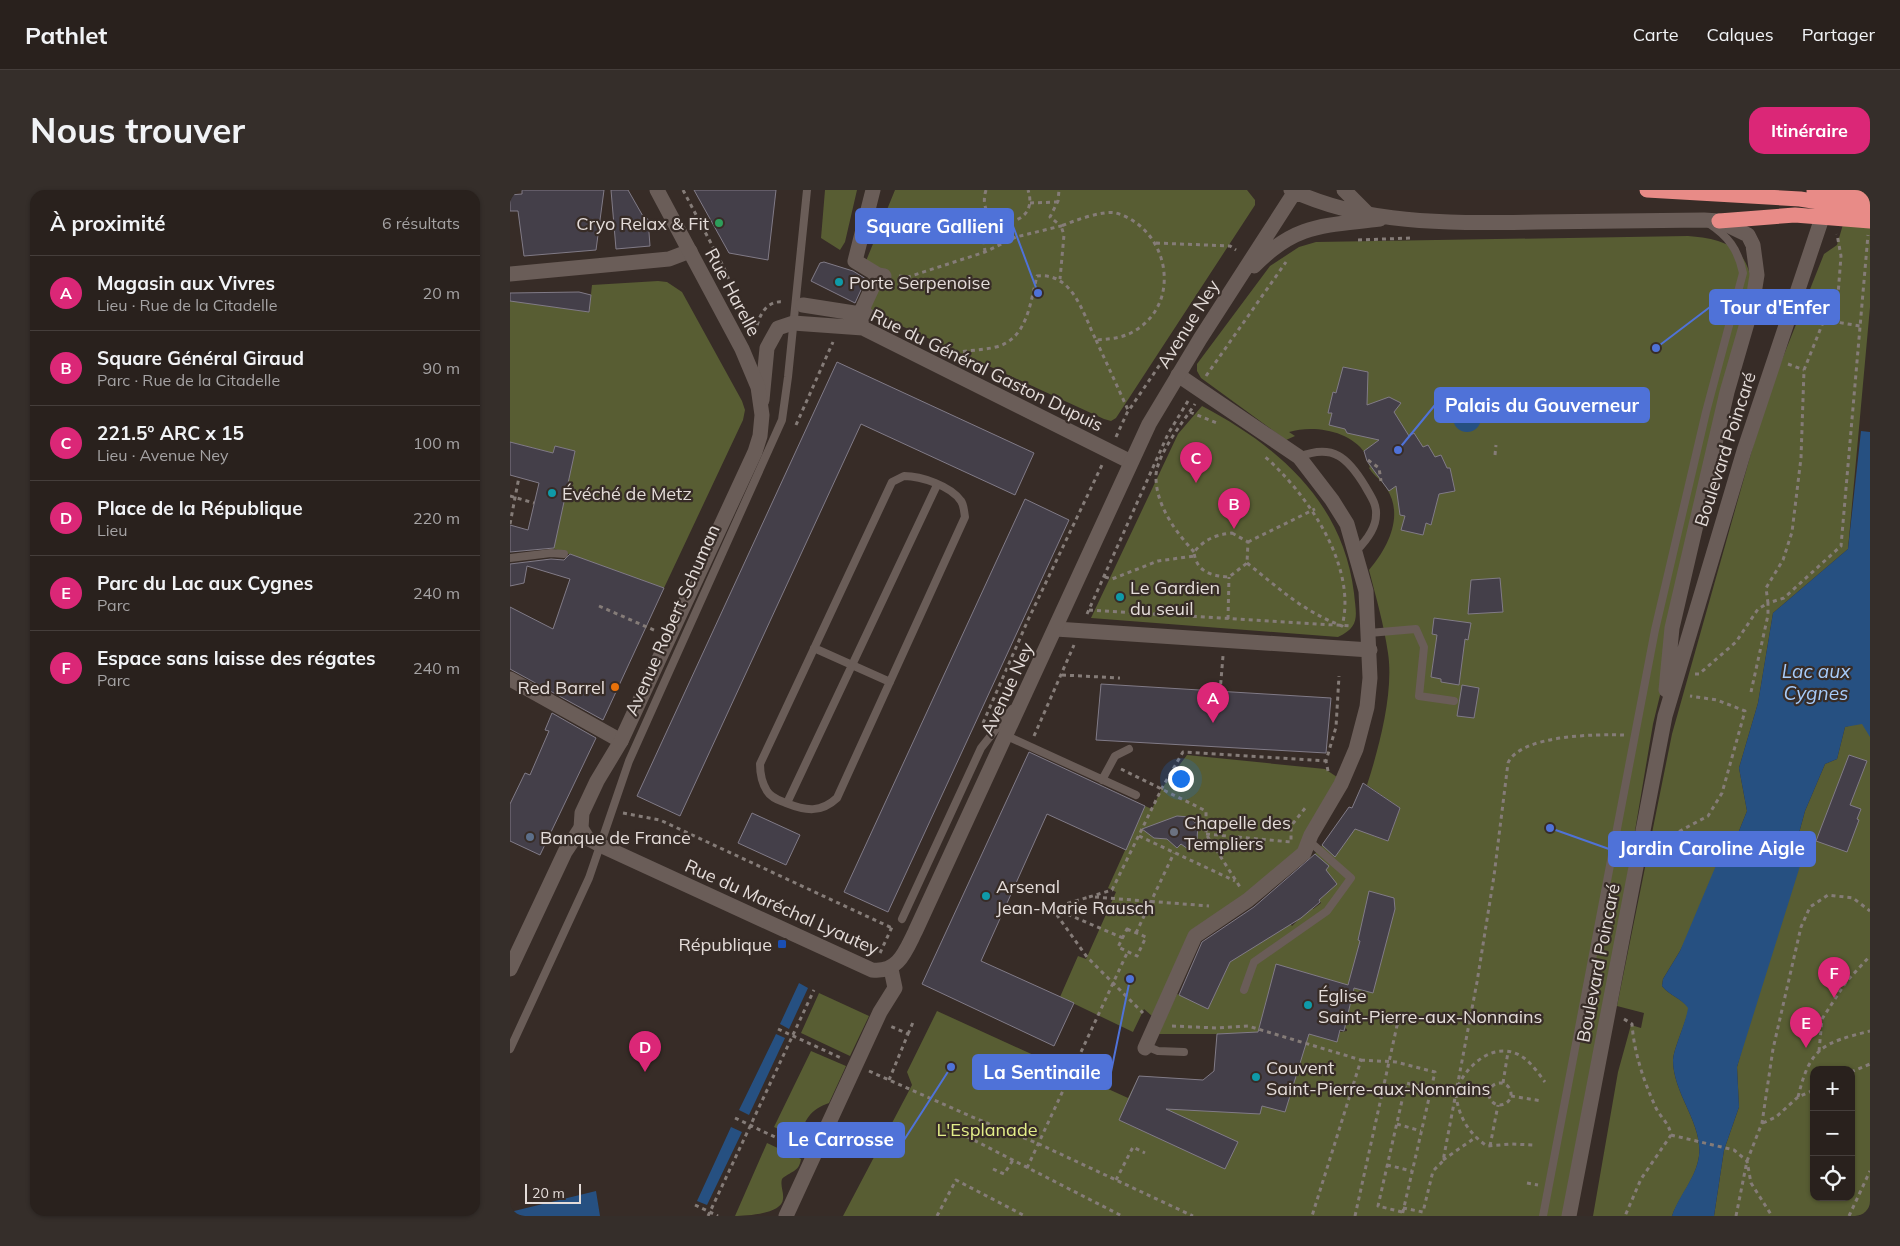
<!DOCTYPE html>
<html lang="fr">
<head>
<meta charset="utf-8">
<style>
	body { margin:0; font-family:Mulish,sans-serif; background:#352e2a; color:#f1f3f6 }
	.controls { position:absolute; right:15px; bottom:15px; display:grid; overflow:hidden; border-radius:10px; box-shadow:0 1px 4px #0004 }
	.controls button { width:45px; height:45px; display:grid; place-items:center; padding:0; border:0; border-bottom:1px solid #453e3b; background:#29211d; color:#f1f3f6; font:25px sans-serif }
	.scale { position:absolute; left:15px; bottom:12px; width:56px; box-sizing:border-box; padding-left:5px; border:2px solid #e4dcd9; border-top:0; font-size:14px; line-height:18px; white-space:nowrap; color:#e4dcd9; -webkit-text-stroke:4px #372c27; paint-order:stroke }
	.you { position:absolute; left:670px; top:588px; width:18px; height:18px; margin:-12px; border:4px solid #fff; border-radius:50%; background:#1a73e8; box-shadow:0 0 0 8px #1a73e833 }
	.badge { display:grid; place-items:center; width:32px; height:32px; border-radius:50%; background:#db2777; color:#fff; font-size:16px; font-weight:700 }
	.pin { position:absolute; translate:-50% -41px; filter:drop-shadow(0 1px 2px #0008) }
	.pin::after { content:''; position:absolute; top:26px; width:18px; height:15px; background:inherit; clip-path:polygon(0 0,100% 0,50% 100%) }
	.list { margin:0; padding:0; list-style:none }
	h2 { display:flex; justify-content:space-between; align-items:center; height:65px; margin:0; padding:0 20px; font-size:21px }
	h2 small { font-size:16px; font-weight:400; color:#a5a3a4 }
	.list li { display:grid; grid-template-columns:32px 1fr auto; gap:15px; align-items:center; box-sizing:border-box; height:75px; padding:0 20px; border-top:1px solid #453e3b }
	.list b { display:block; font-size:19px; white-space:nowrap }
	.list p { margin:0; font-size:16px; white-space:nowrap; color:#a5a3a4 }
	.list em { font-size:16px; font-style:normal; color:#a5a3a4 }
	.icon { flex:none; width:28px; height:28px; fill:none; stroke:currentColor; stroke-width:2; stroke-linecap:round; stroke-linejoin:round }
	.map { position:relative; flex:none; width:1360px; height:1026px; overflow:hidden; border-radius:15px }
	header { display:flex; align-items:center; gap:30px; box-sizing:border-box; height:70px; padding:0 25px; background:#29211d; border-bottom:1px solid #453e3b }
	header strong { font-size:24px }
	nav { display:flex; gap:28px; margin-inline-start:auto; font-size:18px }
	.intro { display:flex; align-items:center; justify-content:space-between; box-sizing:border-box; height:120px; padding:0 30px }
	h1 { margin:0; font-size:35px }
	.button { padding:12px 22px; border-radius:15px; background:#db2777; color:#fff; font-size:18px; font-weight:700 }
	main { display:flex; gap:30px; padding:0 30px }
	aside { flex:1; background:#29211d; border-radius:15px; box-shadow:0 1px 4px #0004 }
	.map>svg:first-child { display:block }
</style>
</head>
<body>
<header>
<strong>Pathlet</strong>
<nav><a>Carte</a><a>Calques</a><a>Partager</a></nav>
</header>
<div class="intro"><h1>Nous trouver</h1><a class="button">Itinéraire</a></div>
<main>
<aside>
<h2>À proximité<small>6 résultats</small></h2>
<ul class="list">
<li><span class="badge">A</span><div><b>Magasin aux Vivres</b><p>Lieu · Rue de la Citadelle</p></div><em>20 m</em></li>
<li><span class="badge">B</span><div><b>Square Général Giraud</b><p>Parc · Rue de la Citadelle</p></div><em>90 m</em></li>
<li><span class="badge">C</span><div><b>221.5° ARC x 15</b><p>Lieu · Avenue Ney</p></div><em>100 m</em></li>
<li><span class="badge">D</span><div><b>Place de la République</b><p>Lieu</p></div><em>220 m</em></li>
<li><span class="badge">E</span><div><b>Parc du Lac aux Cygnes</b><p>Parc</p></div><em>240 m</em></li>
<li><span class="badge">F</span><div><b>Espace sans laisse des régates</b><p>Parc</p></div><em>240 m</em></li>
</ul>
</aside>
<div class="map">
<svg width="1360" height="1026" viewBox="0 0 1360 1026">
	<rect width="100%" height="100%" fill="#372c27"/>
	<path fill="#585d33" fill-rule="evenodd" d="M315 0H347L335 52 330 60 311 48Z
		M385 0H737L745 10V15L606 228 601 231 594 229 359 121 374 86 356 71Z
		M1343 0H1360V117L1338 359 1263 423 1248 513 1229 578 1237 621 1225 651 1170 761 1153 789 1152 796C1160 806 1171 808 1179 818 1176 833 1164 857 1163 870 1163 904 1193 933 1189 966 1186 988 1170 1005 1162 1026H1083L1108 882 1121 835 1131 838 1134 823 1107 816 1162 544 1256 210 1314 64 1327 55Z
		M1178 46C1230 50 1241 66 1245 116L1143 534 1060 1026H333L402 895 397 882 427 821 618 908 629 886 706 891 707 844H648L667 804 698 818 720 772 772 725 782 736 801 717 803 719 811 713 809 710 827 694 803 666 814 653 828 662 859 619 870 627 864 646 878 651 890 618 857 595C869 558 884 502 878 463 874 435 866 407 859 380 878 358 894 326 877 299 872 289 865 288 859 278L860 277C857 272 858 268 855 263 839 240 803 235 779 242L785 246 776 250 691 188 687 181V174L760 76 789 57 806 52ZM841 811 834 838 837 839V841L830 842 827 851 751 830Z
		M148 91 157 92 172 102 232 211 235 220 233 230 154 398 42 358 65 261 45 256 43 263 0 252V110L79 122 82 95Z
		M692 216C768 256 833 312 844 403 846 425 851 436 828 447L581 428 668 244Z
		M1360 530V1026H1204L1214 960 1229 917 1227 877 1284 670 1283 665 1295 621 1315 574 1327 569 1335 537ZM1304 880H1341V1007H1304Z
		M677 565 815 579 827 587 790 658 745 698 680 741 642 826 634 819 623 842 550 807 568 766 576 769 577 767 606 702 598 698 635 616 642 619 652 598Z
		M309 803 359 826 340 866 291 843Z
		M301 861 336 876 319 913C301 919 293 930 291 949L264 937Z
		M257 953 291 969C289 983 280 981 272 989 270 996 274 1002 273 1009 272 1024 236 1026 225 1026Z"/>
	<path fill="#265081" d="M943 228a14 14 0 1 1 28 0a14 14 0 1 1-28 0Z
		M1351 241 1360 242V547L1352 534 1335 537 1327 569 1315 574 1295 621 1283 665 1284 670 1290 676 1227 877 1229 917 1214 960 1204 1026H1162C1169 1005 1186 988 1189 966 1193 933 1163 904 1163 870 1164 857 1176 833 1178 818 1171 808 1160 806 1152 796L1153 789 1170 761 1215 654 1225 651 1237 621 1229 578 1248 513 1263 423 1338 359Z
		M289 793 298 798 279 839 270 834Z
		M266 844 275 848 239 925 229 920Z
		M221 937 232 942 197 1015 187 1011Z
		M86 1001 90 1026H0V1022Z"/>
	<path fill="#443f49" stroke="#817b87" d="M12 0H94L86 60 14 66 8 21H0V5L12 4Z
		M101 0H118L134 28 138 29 140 56 106 59Z
		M184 0H266L258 70 219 63Z
		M314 72 343 81 356 89 345 113 301 91 310 73Z
		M69 102 81 105 79 122 0 111V103Z
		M327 172 524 263 505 305 351 234 170 626 127 606Z
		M833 177 858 182 857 215 879 207 891 213 884 222 899 246 904 243 913 257 918 255 925 267 931 265 937 278H940L945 301 929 304 921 335 916 333 913 345 891 340 895 326 890 325 886 296 879 301 857 271 854 261 869 250 837 243 835 239 819 235 822 223H818L823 202 826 203Z
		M0 252 43 263 45 256 65 261 44 358 0 362V335L18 340 29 293 0 285Z
		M515 309 559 330 378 722 334 702Z
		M60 364 154 398 93 530 0 479V417L43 439 60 389 17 376 14 393 0 396V374L41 369 54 370Z
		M990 388 993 422 958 424 961 390Z
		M924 428 961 433 958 450 955 449 949 495 931 492V489L921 487 927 445 922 444Z
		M591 494 821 508 816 563 586 550Z
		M952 495 969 498 964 528 947 526Z
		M42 523 86 548 30 665 0 651V614L15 583 20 585 39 541 35 540Z
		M519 562 635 616 616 660 537 624 471 771 564 813 544 856 412 794Z
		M1339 565 1357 571 1340 615 1351 619 1347 629 1349 630 1337 662 1306 651Z
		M853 593 890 618 878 651 845 639 825 667 812 655 839 617 842 618Z
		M242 623 290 645 276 675 228 653Z
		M667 626 679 627 684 632 688 633 687 650 678 659 671 654 667 658 657 649 644 648 632 639Z
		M805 664 819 676 816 680 827 694 809 710 810 712 791 728 720 772 698 819 669 805 692 752 744 717Z
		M859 701 884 708 885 719 863 803 844 798 834 841 830 840 827 852 799 844 775 922 752 916 750 924 656 919 728 952 715 979 609 930 629 886 693 890 704 881 707 844 748 842 766 774 838 795 850 751 848 750Z"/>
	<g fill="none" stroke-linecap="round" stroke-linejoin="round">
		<path stroke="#857c78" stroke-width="3" stroke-dasharray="4 4" stroke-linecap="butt" d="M173 0 214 78 229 113
			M476 0C463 43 532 41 518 0
			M520 13 547 12
			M848 50 902 48
			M646 53 720 56 726 60
			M475 62 474 53 485 28
			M389 86 398 87 475 62 506 47 551 36 540 27 548 11 549 0
			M1314 130 1350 136
			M246 143C247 129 255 110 273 112
			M586 150 619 222
			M447 166 450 162C462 160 474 160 486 157 517 149 520 114 527 86 563 82 573 124 586 150 600 149 614 148 626 140 673 111 658 38 606 23 592 20 564 31 551 36L554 45 550 89
			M1278 174 1294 180
			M696 186 776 72
			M680 222 707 233
			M286 235 323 152
			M606 247 617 223 683 126
			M985 265 986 255
			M858 270 869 278 871 291
			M0 306 24 313
			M0 334 9 287
			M722 343 738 352 737 373 719 387C702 386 686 382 684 362 695 349 705 345 722 343Z
			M738 352 805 319
			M684 362C666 342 647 317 646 289 644 268 673 232 685 214
			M737 373C770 399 791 420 832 436 848 376 796 302 753 265
			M595 387 602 389 648 371 684 366
			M89 416 146 441
			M579 420 841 436
			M577 424 658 244 678 211
			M718 429 719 387
			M1185 484H1189L1226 452 1248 419 1258 413 1256 398 1273 370 1282 342 1291 268 1294 180 1314 130 1328 105 1331 66 1327 44
			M552 485 610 488
			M710 502 713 466
			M1241 502 1258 425V413L1274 408 1331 356 1358 45
			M473 533 518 430 592 275
			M524 546 564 455
			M611 579 696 621V644L730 697
			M818 581 816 571 826 537 829 486
			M113 623 150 630 382 738
			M696 644 781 652V636L796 617
			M629 646 725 691
			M1155 649 1198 626 1212 603 1235 521 1207 510 1180 506
			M579 707 602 700 652 598 673 562 816 571
			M585 707 699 716
			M542 718 577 767 633 823
			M542 718 579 707
			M543 718 613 748
			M617 739 636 747 627 766 608 757Z
			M626 743 664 663
			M370 763 382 737
			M1114 829 1122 834C1124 863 1134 892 1146 918 1151 928 1159 933 1161 945L1131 989 1115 1026
			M662 836 707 838 738 836 851 870 802 1026
			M268 839 331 868
			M398 844 404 830
			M1309 861 1312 829 1336 792 1360 766
			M851 870 886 872 925 882 892 1026
			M359 881 460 926 529 954 683 1026
			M1341 882 1360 874
			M379 890 398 844 380 836
			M993 893 998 862
			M979 904a11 11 0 1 1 22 0a11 11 0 1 1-22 0Z
			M948 896C959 872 988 849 1014 868 1022 874 1029 884 1035 892
			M946 904C948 926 959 944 977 956L1002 954 1024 955
			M1001 906 1032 911
			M1288 907C1300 857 1313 853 1360 841
			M225 928 290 959
			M1253 933 1266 927 1288 907 1304 900
			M887 934 911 941
			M450 943 612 1026
			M1161 945 1224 960 1237 971 1241 993 1262 1026
			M980 956 988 915
			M933 970 966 947
			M877 975 902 981
			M517 978 618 761
			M483 979 494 984 503 970
			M606 990 623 957 635 963
			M1017 993 1028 995
			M185 1015 208 1026
			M893 1018 913 1022 923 981 933 971 967 792 984 686 998 573C1010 545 1086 544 1114 545
			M892 1022 868 1016 896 893 921 899
			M198 1026 304 800
			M427 1026 446 990 515 1026
			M845 1026 890 822
			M1226 1026 1237 971 1252 933 1263 859 1291 737 1300 717 1318 705 1343 708 1360 721
			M1339 1026 1360 981"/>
		<path stroke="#6a5d58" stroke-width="8" d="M789 267C823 253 838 268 855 296 860 305 867 314 866 325 866 339 856 351 846 361
			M394 286C411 286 441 296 451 311 454 315 454 322 455 327L327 608C311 623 296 621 276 613 269 610 261 608 257 601 252 593 250 583 250 574L382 292Z
			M0 368 41 363 54 364
			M859 443 906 439 914 457 909 506 944 511
			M304 458 380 492
			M497 546 626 605
			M592 590 605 566 619 559
			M277 613 427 295
			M392 729 471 558 502 519
			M734 800 744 772 817 721 841 688 799 651
			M636 856 648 861 674 862
			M0 859 79 688 119 571 272 230 278 187 297 0
			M1033 1026 1145 440 1196 222 1233 83C1228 59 1218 46 1198 33"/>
		<path stroke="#6a5d58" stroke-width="15" d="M363 0 345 71 368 85
			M0 84 159 69 180 61
			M293 115 357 125
			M350 124 368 85 374 86
			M252 210 257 158 268 138 283 133 353 138 621 272
			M546 439 860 460
			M0 489 111 551
			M0 779 55 662 71 638
			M635 858 685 746 738 710 794 663 801 645 831 594 846 559 857 517 860 488 856 401 837 334 822 310 789 267 668 185
			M276 1026 370 822 385 798 381 779"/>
		<path stroke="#6a5d58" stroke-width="15" d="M147 0 232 159 248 197 252 225 250 246 245 262 111 551 87 591 72 623 71 638 77 648 92 656 362 780C388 783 395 762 405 742L639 234 690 149 786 0
			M781 0C857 36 945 33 1027 32 1083 31 1138 31 1194 30L1209 31 1238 45 1243 55 1247 85 1242 116 1217 202 1162 438 1156 500
			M834 0 856 22
			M744 76C786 33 814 36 870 29
			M1059 1026 1155 526 1234 261 1316 16"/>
		<path stroke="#e88b87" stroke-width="15" d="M1137 0 1290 9 1360 20
			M1304 1 1360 8
			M1209 31 1285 25 1360 31"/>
	</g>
	<circle fill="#2e9e5b" stroke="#372c27" stroke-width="2" cx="209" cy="33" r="5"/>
	<g fill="#0f9aa8" stroke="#372c27" stroke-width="2">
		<circle cx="329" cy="92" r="5"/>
		<circle cx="42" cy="303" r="5"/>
		<circle cx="610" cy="407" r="5"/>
		<circle cx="476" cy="706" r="5"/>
		<circle cx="798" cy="815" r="5"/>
		<circle cx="746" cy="887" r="5"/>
	</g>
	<circle fill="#e8710a" stroke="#372c27" stroke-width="2" cx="105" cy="497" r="5"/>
	<circle fill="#6b7280" stroke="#372c27" stroke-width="2" cx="664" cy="642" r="5"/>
	<circle fill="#5c6f8a" stroke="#372c27" stroke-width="2" cx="20" cy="647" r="5"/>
	<rect fill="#1a4fb4" stroke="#372c27" stroke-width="2" x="267" y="749" width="10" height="10" rx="2.5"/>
	<g text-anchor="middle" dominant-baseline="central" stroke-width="4.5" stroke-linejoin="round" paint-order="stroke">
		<g font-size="18" fill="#e4dcd9" stroke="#372c27" text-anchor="start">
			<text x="199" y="33" text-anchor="end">Cryo Relax &amp; Fit</text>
			<text x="339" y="92">Porte Serpenoise</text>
			<text x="52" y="303">Évéché de Metz</text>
			<text x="620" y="397">Le Gardien<tspan x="620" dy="21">du seuil</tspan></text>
			<text x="95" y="497" text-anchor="end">Red Barrel</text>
			<text x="674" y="632">Chapelle des<tspan x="674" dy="21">Templiers</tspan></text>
			<text x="30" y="647">Banque de France</text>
			<text x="486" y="696">Arsenal<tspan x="486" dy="21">Jean-Marie Rausch</tspan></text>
			<text x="262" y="754" text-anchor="end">République</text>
			<text x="808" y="805">Église<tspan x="808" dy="21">Saint-Pierre-aux-Nonnains</tspan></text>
			<text x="756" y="877">Couvent<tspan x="756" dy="21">Saint-Pierre-aux-Nonnains</tspan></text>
		</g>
		<g font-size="18" fill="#e4dcd9" stroke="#372c27">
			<text transform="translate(223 102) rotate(62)">Rue Harelle</text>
			<text transform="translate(678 134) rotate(-58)">Avenue Ney</text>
			<text transform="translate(477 180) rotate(26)">Rue du Général Gaston Dupuis</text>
			<text transform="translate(1215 259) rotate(-72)">Boulevard Poincaré</text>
			<text transform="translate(162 430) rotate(-66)">Avenue Robert Schuman</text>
			<text transform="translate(497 499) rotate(-65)">Avenue Ney</text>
			<text transform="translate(272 717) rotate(24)">Rue du Maréchal Lyautey</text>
			<text transform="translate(1088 773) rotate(-79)">Boulevard Poincaré</text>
		</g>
		<g font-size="18" fill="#e3ee89" stroke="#372c27">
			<text x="477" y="939">L'Esplanade</text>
		</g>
		<g font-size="19" font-style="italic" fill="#a7cbf9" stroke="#372c27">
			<text x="1306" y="481">Lac aux<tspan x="1306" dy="22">Cygnes</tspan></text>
		</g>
	</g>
	<path fill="none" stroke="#4f72d8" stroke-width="2" d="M528 103L503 36M1146 158L1200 117M888 260L925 215M1040 638L1099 659M620 789L601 882M441 877L394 950"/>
	<g fill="#4f72d8" stroke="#372c27" stroke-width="2">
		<circle cx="528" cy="103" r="5"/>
		<circle cx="1146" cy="158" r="5"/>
		<circle cx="888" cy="260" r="5"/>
		<circle cx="1040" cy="638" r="5"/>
		<circle cx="620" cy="789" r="5"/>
		<circle cx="441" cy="877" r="5"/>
	</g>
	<g fill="#4f72d8" stroke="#4f72d8" stroke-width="2">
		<rect x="346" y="19" width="157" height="34" rx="5"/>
		<rect x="1200" y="100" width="129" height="34" rx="5"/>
		<rect x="925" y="198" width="214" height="34" rx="5"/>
		<rect x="1099" y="642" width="206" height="34" rx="5"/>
		<rect x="463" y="865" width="138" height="34" rx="5"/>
		<rect x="268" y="933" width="126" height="34" rx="5"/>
	</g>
	<g font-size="19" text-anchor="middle" font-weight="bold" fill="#fff">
		<text x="425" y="43">Square Gallieni</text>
		<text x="1265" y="124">Tour d'Enfer</text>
		<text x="1032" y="222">Palais du Gouverneur</text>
		<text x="1202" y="665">Jardin Caroline Aigle</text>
		<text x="532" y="889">La Sentinaile</text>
		<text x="331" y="956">Le Carrosse</text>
	</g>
</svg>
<div class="controls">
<button>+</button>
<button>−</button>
<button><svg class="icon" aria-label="locate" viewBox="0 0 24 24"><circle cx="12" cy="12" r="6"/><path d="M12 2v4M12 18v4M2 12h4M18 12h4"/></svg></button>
</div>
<div class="scale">20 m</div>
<div class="you"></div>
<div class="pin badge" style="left:703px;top:533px">A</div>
<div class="pin badge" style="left:724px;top:339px">B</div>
<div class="pin badge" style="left:686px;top:293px">C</div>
<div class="pin badge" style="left:135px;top:882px">D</div>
<div class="pin badge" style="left:1296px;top:858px">E</div>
<div class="pin badge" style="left:1324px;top:808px">F</div>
</div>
</main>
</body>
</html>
